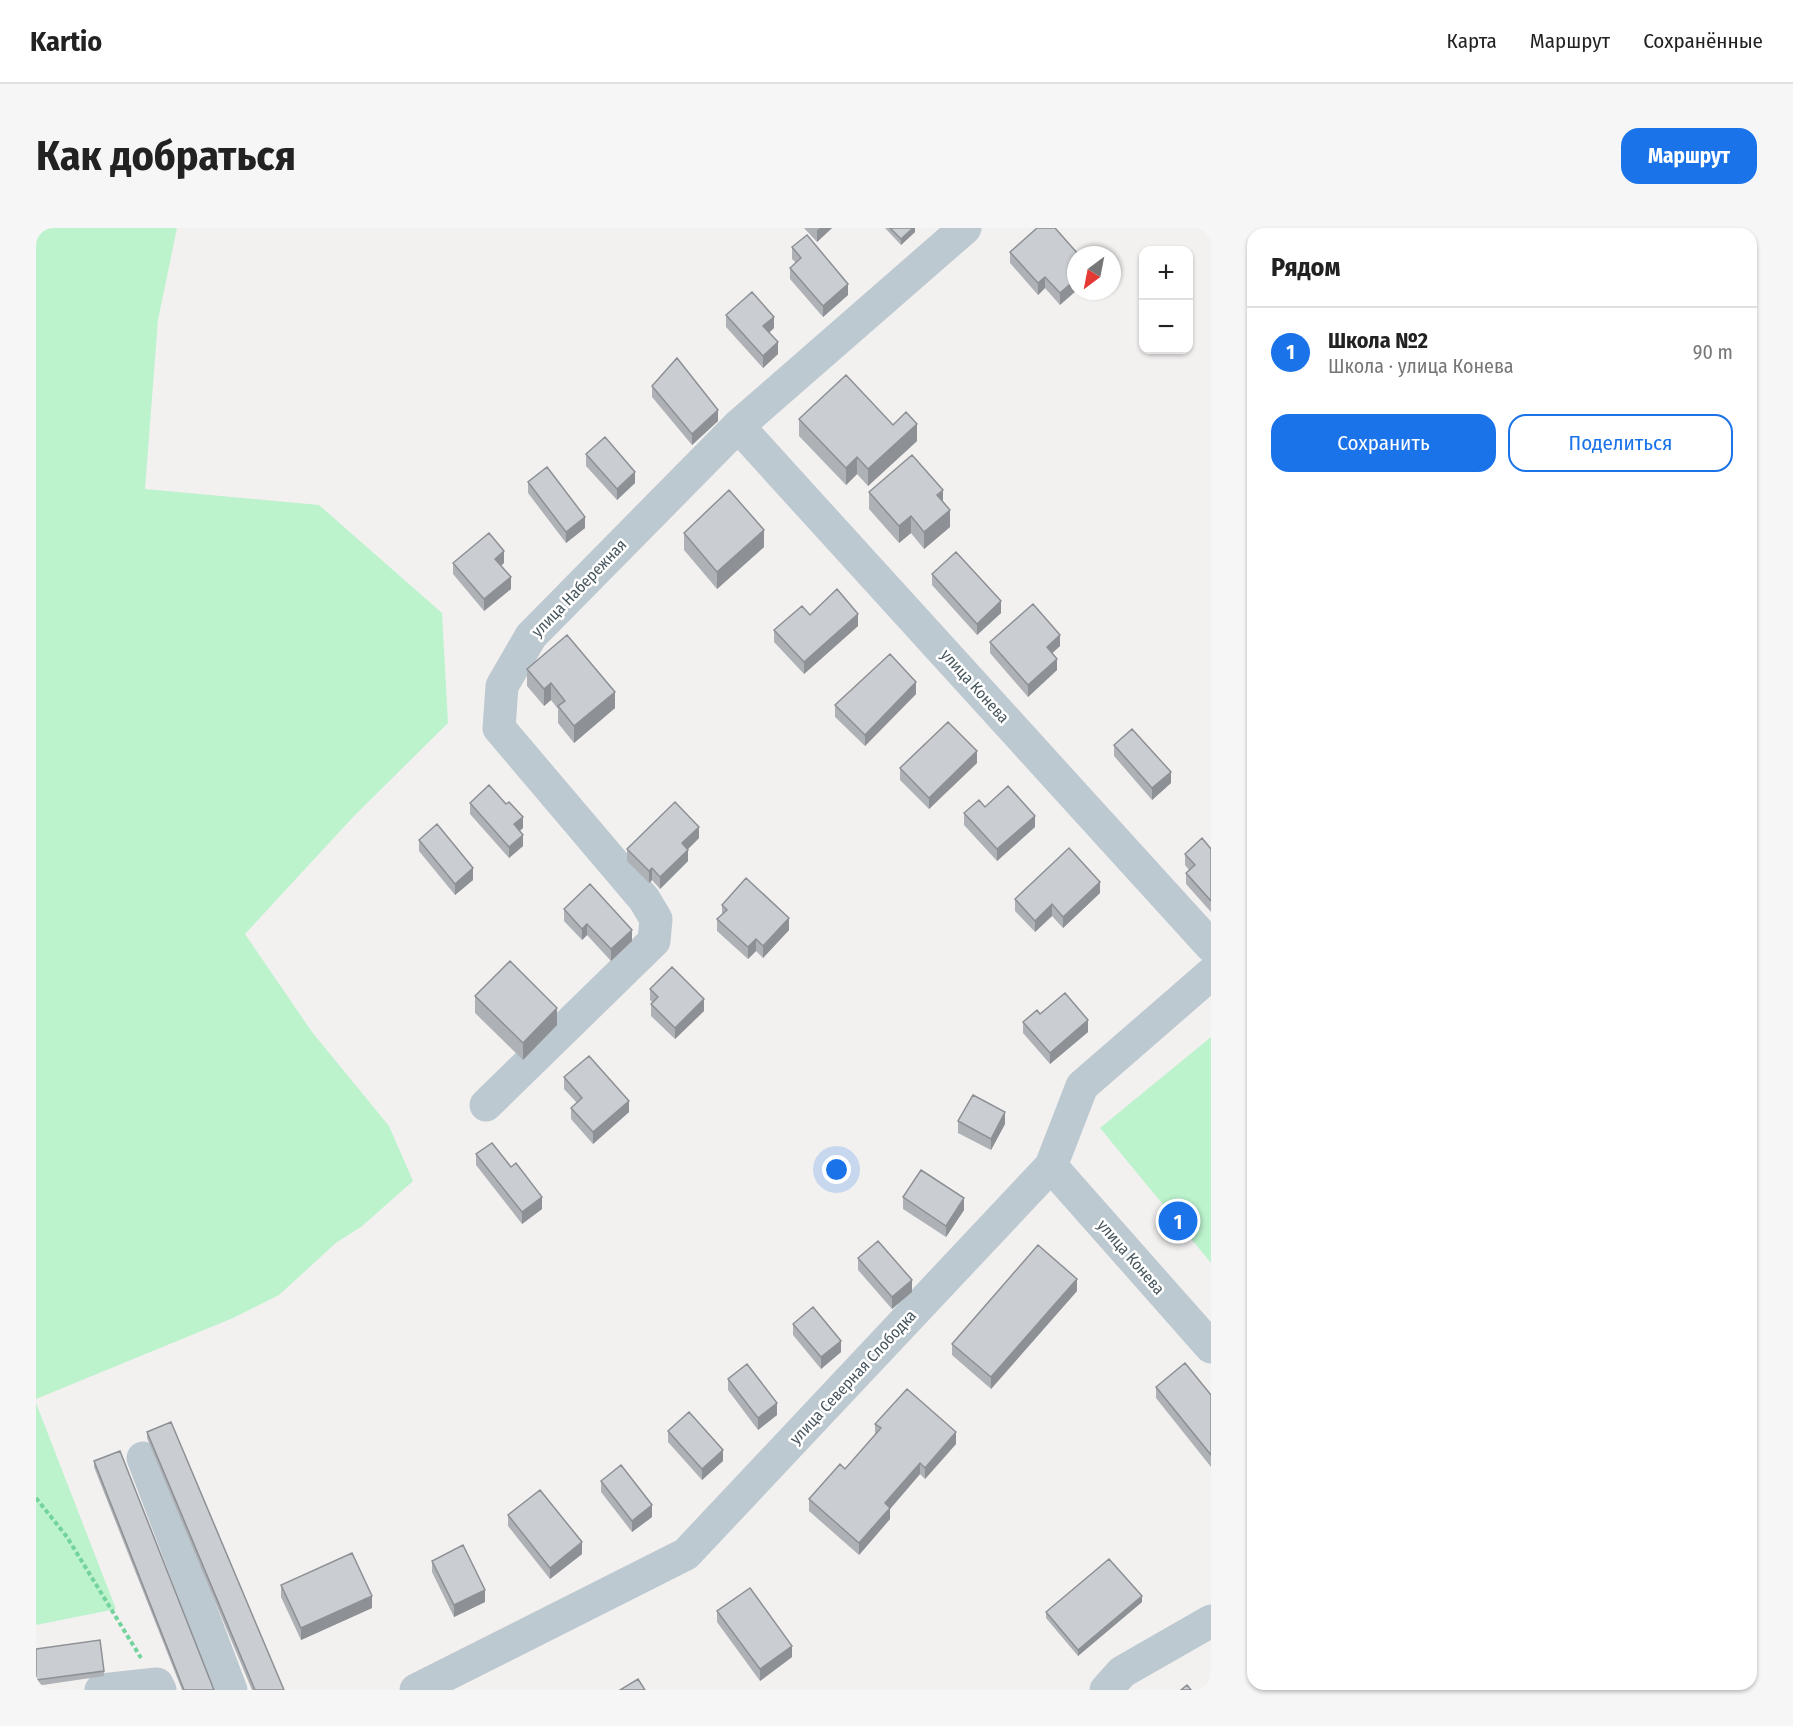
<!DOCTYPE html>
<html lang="ru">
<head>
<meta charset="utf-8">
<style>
	body { margin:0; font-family:"Fira Sans Condensed",sans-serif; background:#f6f6f6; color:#222 }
	.controls { position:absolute; right:18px; top:18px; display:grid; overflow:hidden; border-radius:12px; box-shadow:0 2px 4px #0004 }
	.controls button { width:54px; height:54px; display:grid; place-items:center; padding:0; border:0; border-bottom:2px solid #e0e0e0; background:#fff; color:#222; font:30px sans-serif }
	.compass { position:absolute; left:1031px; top:18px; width:54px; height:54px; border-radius:50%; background:#fff; box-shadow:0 2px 4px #0004; rotate:212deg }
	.you { position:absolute; left:801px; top:942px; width:21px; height:21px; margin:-15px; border:4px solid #fff; border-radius:50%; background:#1a73e8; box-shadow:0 0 0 9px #1a73e833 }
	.badge { display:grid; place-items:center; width:39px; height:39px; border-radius:50%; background:#1a73e8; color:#fff; font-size:20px; font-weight:700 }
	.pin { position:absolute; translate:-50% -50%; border:3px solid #fff; box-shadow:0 2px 6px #0006 }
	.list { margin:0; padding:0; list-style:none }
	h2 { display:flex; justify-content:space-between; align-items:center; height:78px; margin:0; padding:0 24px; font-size:26px }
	h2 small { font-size:20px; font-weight:400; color:#767676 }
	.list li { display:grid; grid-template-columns:39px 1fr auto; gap:18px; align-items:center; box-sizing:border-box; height:90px; padding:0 24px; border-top:2px solid #e0e0e0 }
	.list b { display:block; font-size:22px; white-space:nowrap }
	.list p { margin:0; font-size:20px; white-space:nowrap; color:#767676 }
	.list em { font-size:20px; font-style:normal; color:#767676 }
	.actions { display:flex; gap:12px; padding:18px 24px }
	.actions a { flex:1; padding:14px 0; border:2px solid #1a73e8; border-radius:18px; text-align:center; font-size:21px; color:#1a73e8 }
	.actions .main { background:#1a73e8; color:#fff }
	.map { position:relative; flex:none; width:1175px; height:1462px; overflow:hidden; border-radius:18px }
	header { display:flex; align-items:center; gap:36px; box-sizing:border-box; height:84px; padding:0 30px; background:#fff; border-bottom:2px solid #e0e0e0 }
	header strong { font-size:28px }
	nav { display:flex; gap:33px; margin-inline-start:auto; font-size:21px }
	.intro { display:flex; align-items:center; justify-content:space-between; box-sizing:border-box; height:144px; padding:0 36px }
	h1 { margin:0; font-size:42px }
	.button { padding:15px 27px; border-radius:18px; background:#1a73e8; color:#fff; font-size:21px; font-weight:700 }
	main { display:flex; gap:36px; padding:0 36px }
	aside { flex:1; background:#fff; border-radius:18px; box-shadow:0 2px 4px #0004 }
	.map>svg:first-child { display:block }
</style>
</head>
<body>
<header>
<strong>Kartio</strong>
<nav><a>Карта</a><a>Маршрут</a><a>Сохранённые</a></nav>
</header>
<div class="intro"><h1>Как добраться</h1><a class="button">Маршрут</a></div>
<main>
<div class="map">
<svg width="1175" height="1462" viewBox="0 0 1175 1462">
	<rect width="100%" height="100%" fill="#f3f0f0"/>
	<path fill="#bcf3cd" d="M0 0H141L122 92 109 261 283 277 406 385 412 495 318 588 209 706 276 804 353 898 377 953 325 999 301 1014 243 1067 197 1090 0 1171Z
		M1175 809V1035L1064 900Z
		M0 1175 80 1381 0 1397Z"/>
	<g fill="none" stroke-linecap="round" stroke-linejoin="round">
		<path stroke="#72d39c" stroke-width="4" stroke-dasharray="4.5 3" stroke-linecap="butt" d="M0 1270 31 1309 105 1430"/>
		<path stroke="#bdc9d0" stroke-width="33" d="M702 198 1175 718
			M450 877 618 713 620 691 608 671 463 500 466 458 495 408 702 198 929 0
			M1015 938 1175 1119
			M107 1230 195 1462
			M65 1462 121 1456 124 1462
			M380 1462 650 1326 1015 938 1046 858 1175 746
			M1070 1462 1086 1444 1175 1393"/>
	</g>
	<path fill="#aeb1b5" d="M768 0H796L781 14Z
		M849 0H879V4L865 17Z
		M756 19 812 67 787 89 754 51V40L760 35 756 31Z
		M974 24 1043 27 1024 77 1009 60 1002 67 974 35Z
		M690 87 738 100 733 105 742 126 727 140 690 99Z
		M616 158 682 193 656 217 616 169Z
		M763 191 857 197 881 213 832 258 821 246 810 257 763 208Z
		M550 226 599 255 581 272 550 238Z
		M492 254 549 300 530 315 492 265Z
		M833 264 907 273 914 299 888 321 875 305 863 315 833 281Z
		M648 305 728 319 681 361 648 322Z
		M417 335H468L465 338 475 361 448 383 417 346Z
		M896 346 965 385 941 407 896 357Z
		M774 387 822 398 768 446 738 414V402Z
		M954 414 1024 418 1016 425 1021 442 992 469 954 425Z
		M491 441 579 480 538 515 522 495V481L515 472 508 478 491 458Z
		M880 466 829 518 799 489V477Z
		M1078 517 1135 555 1116 572 1078 528Z
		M941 535 893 581 864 552V540Z
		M434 575 470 576 487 600 483 603 487 618 473 630 434 586Z
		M928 585 999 599 961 633 928 597Z
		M663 610 652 621V633L624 661 616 652 613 655 591 633V621Z
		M383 612 437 652 419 667 383 623Z
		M1175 621V684L1150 656V645L1153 642 1149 637V626Z
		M1064 665 1027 700 1016 688 999 704 979 683V671Z
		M686 677 753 702 727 730 720 723 712 731 681 703V691L686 687Z
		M528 681 596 713 575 733 551 707 546 712 528 693Z
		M614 761 668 783 639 811 615 788V776L617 775 614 772Z
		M439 768 521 797 487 832 439 785Z
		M1004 786 1052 804 1014 836 987 805V794Z
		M528 849 593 884 557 916 535 891V880L541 875 528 861Z
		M922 893 969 896 955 922 922 905Z
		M440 926 506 981 486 996 440 937Z
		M867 969 928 982 910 1009 867 981Z
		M822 1030 876 1064 856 1081 822 1042Z
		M1041 1063 955 1161 916 1127V1116Z
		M757 1096 805 1124 785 1141 757 1107Z
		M692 1151 741 1187 722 1202 692 1162Z
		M1120 1159 1175 1167V1239L1120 1170Z
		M839 1196 920 1216 889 1251 884 1246 854 1281V1291L823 1327 773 1283V1271L809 1241 839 1207Z
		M632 1203 687 1233 666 1252 632 1214Z
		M111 1204 248 1462H216L111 1210Z
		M58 1233 178 1462H146L58 1239Z
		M565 1253 616 1289 596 1304 565 1264Z
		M472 1287 546 1326 514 1351 472 1298Z
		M396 1333 449 1374 418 1389 396 1344Z
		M245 1357 336 1380 265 1412 245 1369Z
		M1106 1374 1042 1428 1010 1390V1384Z
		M681 1383 756 1429 724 1453 681 1394Z
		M0 1421 68 1443V1448L0 1458Z"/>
	<path fill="#8d9094" d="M784 0H796L781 14V2Z
		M877 0H879V4L865 17V11Z
		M1009 49V60L1002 67V55Z
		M1040 51V63L1024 77V65Z
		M812 56V67L787 89V78Z
		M738 89V100L727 110V98Z
		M742 114V126L727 140V128Z
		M682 182V193L656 217V206Z
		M881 196V213L832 258V241Z
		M821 229V246L810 257V240Z
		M599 244V255L581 272V261Z
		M907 262V279L901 267Z
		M914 282V299L888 321V304Z
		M875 288V305L863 315V298Z
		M549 289V300L530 315V304Z
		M728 302V319L681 361V344Z
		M468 323V335L459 342V331Z
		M475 349V361L448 383V371Z
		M965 373V385L941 407V396Z
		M822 386V398L768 446V434Z
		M1024 407V418L1011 430V419Z
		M1021 431V442L992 469V457Z
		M880 454V466L829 518V507Z
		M515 455V472L508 478V461Z
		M579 464V480L538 515V498Z
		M941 523V535L893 581V570Z
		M1135 544V555L1116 572V560Z
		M999 588V599L961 633V621Z
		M487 589V600L478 608V596Z
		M663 599V610L646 627V615Z
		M487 607V618L473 630V619Z
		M652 622V633L624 661V649Z
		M437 640V652L419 667V656Z
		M616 640V652L613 655V643Z
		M1064 654V665L1027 700V689Z
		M1016 676V688L999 704V693Z
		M753 690V702L727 730V718Z
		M551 696V707L546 712V701Z
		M596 702V713L575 733V721Z
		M720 711V723L712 731V719Z
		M668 771V783L639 811V800Z
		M521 780V797L487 832V815Z
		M1052 792V804L1014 836V825Z
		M593 873V884L557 916V904Z
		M969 884V896L955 922V911Z
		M506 969V981L486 996V984Z
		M928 970V982L910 1009V998Z
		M1041 1051V1063L955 1161V1149Z
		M876 1052V1064L856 1081V1069Z
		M805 1113V1124L785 1141V1129Z
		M741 1175V1187L722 1202V1190Z
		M920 1204V1216L889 1251V1240Z
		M687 1222V1233L666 1252V1241Z
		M884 1235V1246L854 1281V1291L823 1327V1315L849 1275Z
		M616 1277V1289L596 1304V1293Z
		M546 1314V1326L514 1351V1340Z
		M449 1362V1374L418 1389V1377Z
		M336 1368V1380L265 1412V1400Z
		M1106 1368V1374L1042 1428V1422Z
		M756 1418V1429L724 1453V1441Z"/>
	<path fill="#caced3" stroke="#8d9094" stroke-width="1.5" d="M854 0H877L865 11Z
		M1001 0H1019L1043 27H1040V51L1024 65 1009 49 1002 55 974 24Z
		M771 7 812 56 787 78 754 40 765 30 756 19Z
		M716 64 738 89 727 98 742 114 727 128 690 87Z
		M641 130 682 182 656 206 616 158Z
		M810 147 857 197 870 184 881 196 832 241 821 229 810 240 763 191Z
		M569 209 599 244 581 261 550 226Z
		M876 227 907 262 901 267 914 282 888 304 875 288 863 298 833 264Z
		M511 239 549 289 530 304 492 254Z
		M693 262 728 302 681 344 648 305Z
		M453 305 468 323 459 331 475 349 448 371 417 335Z
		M920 324 965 373 941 396 896 346Z
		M801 361 822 386 768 434 738 402 766 378 774 387Z
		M997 376 1024 407 1011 419 1021 431 992 457 954 414Z
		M531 407 579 464 538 498 522 478 529 473 515 455 508 461 491 441Z
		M854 426 880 454 829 507 799 477Z
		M912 494 941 523 893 570 864 540Z
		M1096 501 1135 544 1116 560 1078 517Z
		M453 557 470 576 473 574 487 589 478 596 487 607 473 619 434 575Z
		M972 558 999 588 961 621 928 585 943 572 949 579Z
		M639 574 663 599 646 615 652 622 624 649 616 640 613 643 591 621Z
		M401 596 437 640 419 656 383 612Z
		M1166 610 1175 621V673L1150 645 1159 637 1149 626Z
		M1033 620 1064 654 1027 689 1016 676 999 693 979 671Z
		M710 650 753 690 727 718 720 711 712 719 681 691 691 682 686 677Z
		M554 656 596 702 575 721 551 696 546 701 528 681Z
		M474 733 521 780 487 815 439 768Z
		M636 739 668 771 639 800 615 776 622 769 614 761Z
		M1029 765 1052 792 1014 825 987 794 1001 782 1004 786Z
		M553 828 593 873 557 904 535 880 546 870 528 849Z
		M937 867 969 884 955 911 922 893Z
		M456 915 475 939 480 935 506 969 486 984 440 926Z
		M885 942 928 970 910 998 867 969Z
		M842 1013 876 1052 856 1069 822 1030Z
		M1002 1017 1041 1051 955 1149 916 1116Z
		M777 1079 805 1113 785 1129 757 1096Z
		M1149 1135 1175 1167V1227L1120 1159Z
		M711 1136 741 1175 722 1190 692 1151Z
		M871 1161 920 1204 889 1240 884 1235 849 1275 854 1280 823 1315 773 1271 804 1236 809 1241 845 1200 839 1196Z
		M653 1184 687 1222 666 1241 632 1203Z
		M135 1194 248 1462H219L111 1204Z
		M84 1223 178 1462H148L58 1233Z
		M585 1237 616 1277 596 1293 565 1253Z
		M504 1262 546 1314 514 1340 472 1287Z
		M427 1317 449 1362 418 1377 396 1333Z
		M316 1325 336 1368 265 1400 245 1357Z
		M1073 1331 1106 1368 1042 1422 1010 1384Z
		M714 1360 756 1418 724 1441 681 1383Z
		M64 1412 68 1443 0 1452V1421Z
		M602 1451 609 1462H584Z
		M1151 1457 1155 1462H1145Z"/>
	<g text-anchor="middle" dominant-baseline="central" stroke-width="5" stroke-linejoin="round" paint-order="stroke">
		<g font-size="16" fill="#47565f" stroke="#fff">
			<text transform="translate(543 360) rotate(-46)">улица Набережная</text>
			<text transform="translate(939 458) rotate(48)">улица Конева</text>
			<text transform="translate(1095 1029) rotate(49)">улица Конева</text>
			<text transform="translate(817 1149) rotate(-47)">улица Северная Слободка</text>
		</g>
	</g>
</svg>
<div class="controls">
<button>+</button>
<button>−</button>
</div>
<svg class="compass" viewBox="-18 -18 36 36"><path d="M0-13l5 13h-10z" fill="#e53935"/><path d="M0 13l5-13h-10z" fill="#767676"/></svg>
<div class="you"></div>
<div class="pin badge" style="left:1142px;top:993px">1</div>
</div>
<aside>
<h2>Рядом<small></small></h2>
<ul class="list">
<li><span class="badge">1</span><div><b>Школа №2</b><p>Школа · улица Конева</p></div><em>90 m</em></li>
</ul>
<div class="actions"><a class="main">Сохранить</a><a>Поделиться</a></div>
</aside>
</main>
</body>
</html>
